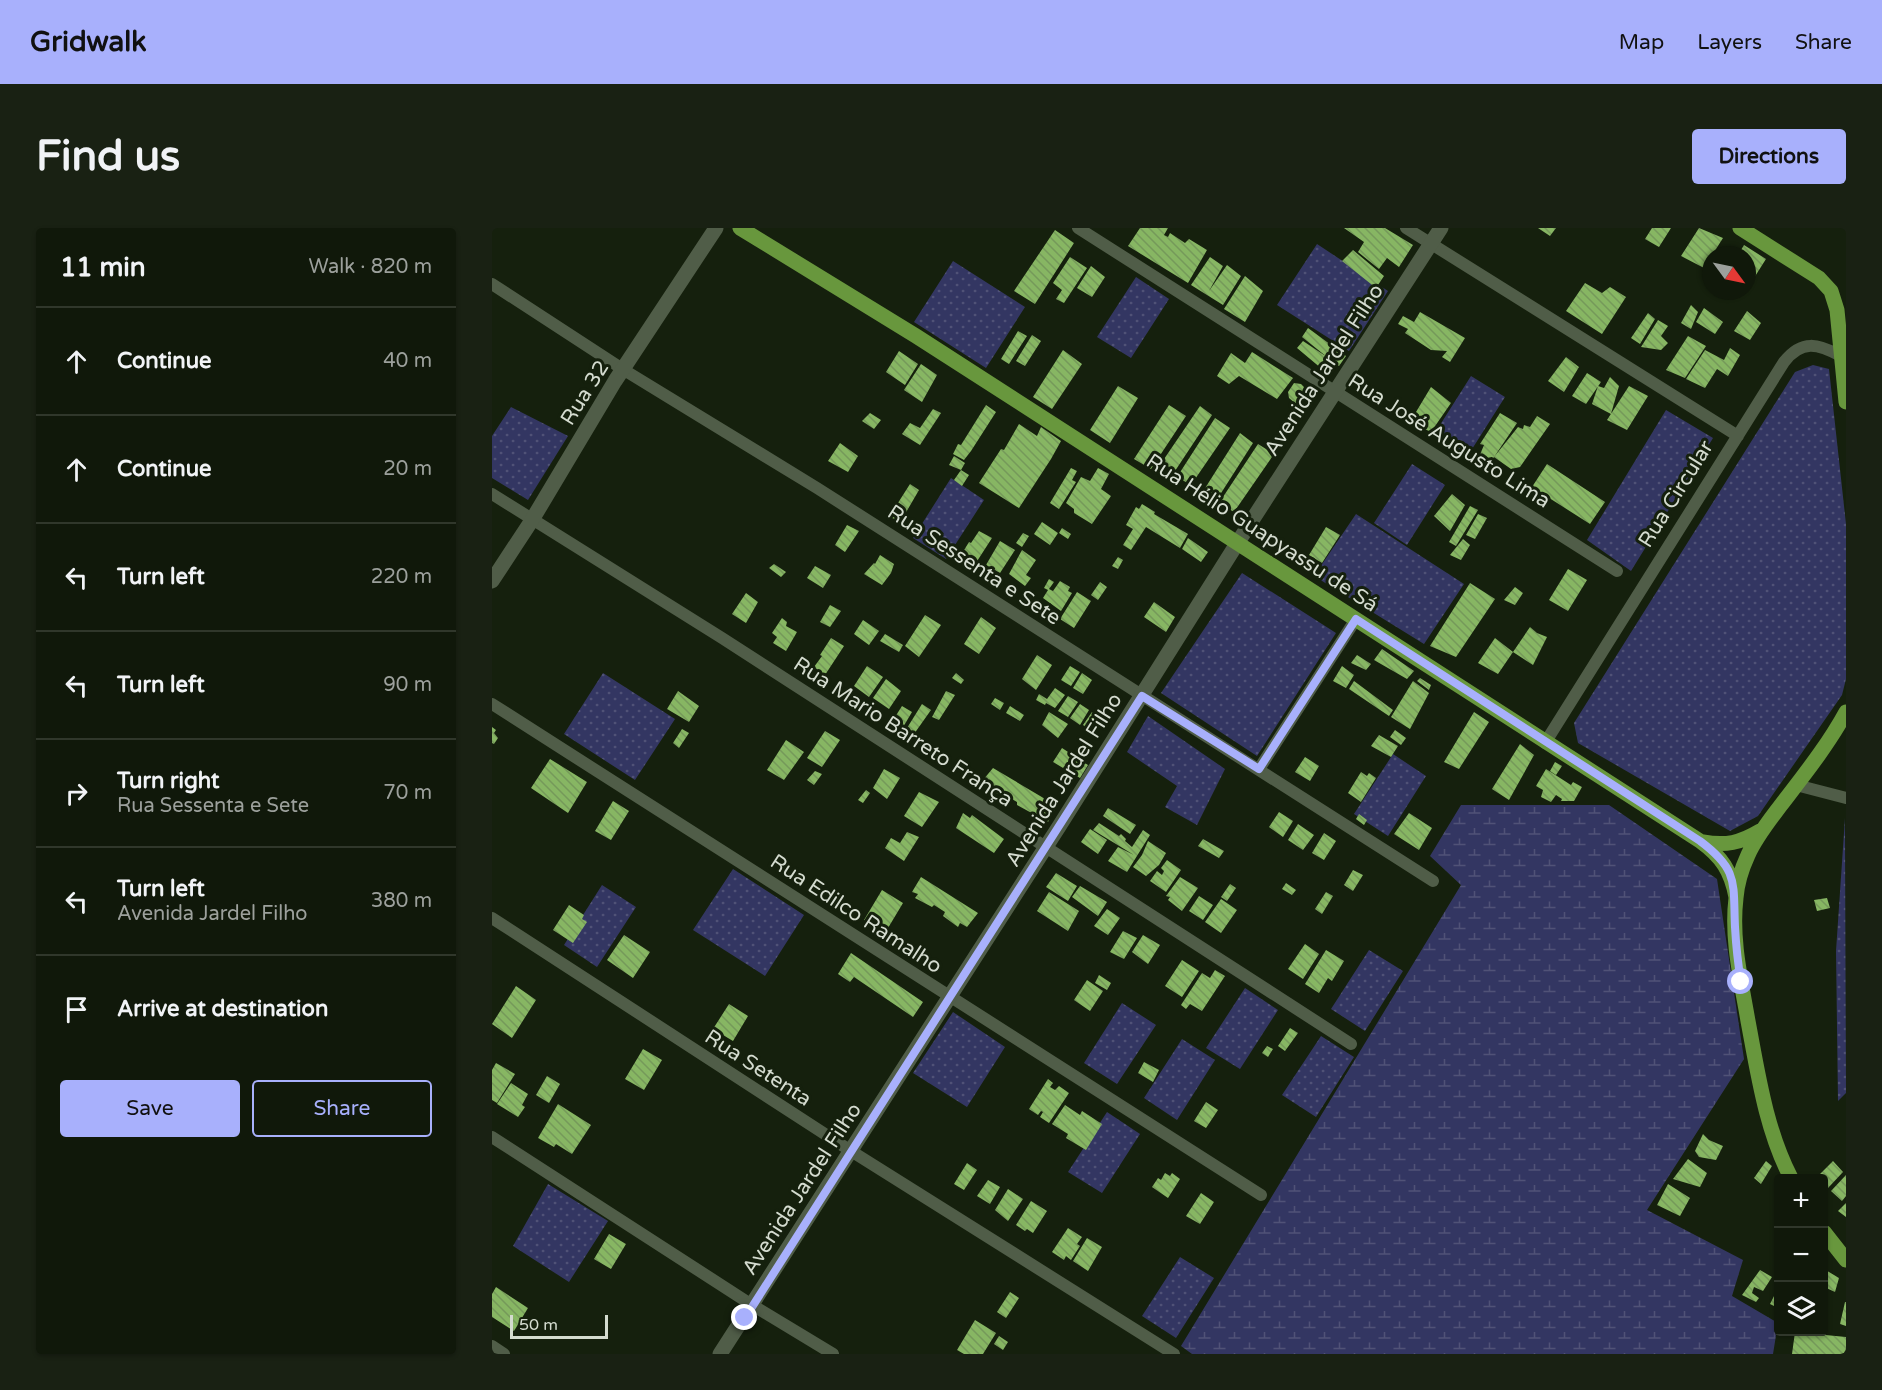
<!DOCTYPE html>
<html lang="en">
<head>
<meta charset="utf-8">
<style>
	body { margin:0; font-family:"Varela Round",sans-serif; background:#192113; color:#f1f3f6 }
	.controls { position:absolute; right:18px; bottom:18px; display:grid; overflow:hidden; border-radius:6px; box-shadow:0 2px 4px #0004 }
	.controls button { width:54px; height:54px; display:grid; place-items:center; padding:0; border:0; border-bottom:2px solid #30372b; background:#10180a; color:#f1f3f6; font:30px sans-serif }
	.compass { position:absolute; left:1210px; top:18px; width:54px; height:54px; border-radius:50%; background:#10180a; box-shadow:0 2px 4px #0004; rotate:123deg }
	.scale { position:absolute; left:18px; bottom:15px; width:98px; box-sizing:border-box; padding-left:6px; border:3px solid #d4dbcf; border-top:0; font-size:16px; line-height:21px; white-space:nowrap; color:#d4dbcf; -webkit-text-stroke:4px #15200d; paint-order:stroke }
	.stop { position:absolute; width:18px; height:18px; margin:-14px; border:4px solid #a8b0fc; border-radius:50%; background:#fff }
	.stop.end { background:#a8b0fc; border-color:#fff; box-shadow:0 2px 6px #0008 }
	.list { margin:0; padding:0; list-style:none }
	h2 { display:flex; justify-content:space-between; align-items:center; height:78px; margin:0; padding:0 24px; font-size:26px }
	h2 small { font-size:20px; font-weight:400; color:#9ca09c }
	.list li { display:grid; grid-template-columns:39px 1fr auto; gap:18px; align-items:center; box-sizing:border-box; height:108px; padding:0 24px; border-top:2px solid #30372b }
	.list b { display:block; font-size:22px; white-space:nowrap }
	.list p { margin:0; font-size:20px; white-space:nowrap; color:#9ca09c }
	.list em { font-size:20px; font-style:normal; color:#9ca09c }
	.actions { display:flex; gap:12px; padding:18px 24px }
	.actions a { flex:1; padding:14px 0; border:2px solid #a8b0fc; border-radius:6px; text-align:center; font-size:21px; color:#a8b0fc }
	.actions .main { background:#a8b0fc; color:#111 }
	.icon { flex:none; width:33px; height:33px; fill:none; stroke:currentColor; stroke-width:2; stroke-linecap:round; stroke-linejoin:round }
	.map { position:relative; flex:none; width:1354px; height:1126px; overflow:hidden; border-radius:6px }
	header { display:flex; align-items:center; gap:36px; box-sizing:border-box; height:84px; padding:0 30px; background:#a8b0fc; color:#111 }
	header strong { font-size:28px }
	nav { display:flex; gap:33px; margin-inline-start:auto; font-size:21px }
	.intro { display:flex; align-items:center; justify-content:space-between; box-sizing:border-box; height:144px; padding:0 36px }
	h1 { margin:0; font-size:42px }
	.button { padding:15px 27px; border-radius:6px; background:#a8b0fc; color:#111; font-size:21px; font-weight:700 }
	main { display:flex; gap:36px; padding:0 36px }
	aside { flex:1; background:#10180a; border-radius:6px; box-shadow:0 2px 4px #0004 }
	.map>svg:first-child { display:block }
</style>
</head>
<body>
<header>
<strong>Gridwalk</strong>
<nav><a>Map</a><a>Layers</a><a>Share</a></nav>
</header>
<div class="intro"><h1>Find us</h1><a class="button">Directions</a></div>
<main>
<aside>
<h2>11 min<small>Walk · 820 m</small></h2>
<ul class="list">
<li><svg class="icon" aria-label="ahead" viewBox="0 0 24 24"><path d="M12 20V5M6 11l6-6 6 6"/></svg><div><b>Continue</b></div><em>40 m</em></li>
<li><svg class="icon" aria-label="ahead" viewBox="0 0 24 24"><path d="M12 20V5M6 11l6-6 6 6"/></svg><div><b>Continue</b></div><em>20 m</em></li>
<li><svg class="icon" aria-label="left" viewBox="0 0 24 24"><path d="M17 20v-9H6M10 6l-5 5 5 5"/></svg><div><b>Turn left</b></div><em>220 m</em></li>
<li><svg class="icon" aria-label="left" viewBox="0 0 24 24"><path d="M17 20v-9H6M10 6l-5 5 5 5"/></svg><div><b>Turn left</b></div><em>90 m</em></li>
<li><svg class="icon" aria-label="right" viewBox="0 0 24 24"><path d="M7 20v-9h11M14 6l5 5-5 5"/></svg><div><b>Turn right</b><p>Rua Sessenta e Sete</p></div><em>70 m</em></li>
<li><svg class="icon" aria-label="left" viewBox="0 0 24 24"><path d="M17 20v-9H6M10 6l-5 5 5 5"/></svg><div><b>Turn left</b><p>Avenida Jardel Filho</p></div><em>380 m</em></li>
<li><svg class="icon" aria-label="arrive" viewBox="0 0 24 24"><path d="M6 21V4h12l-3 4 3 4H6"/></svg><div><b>Arrive at destination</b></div></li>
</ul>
<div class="actions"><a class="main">Save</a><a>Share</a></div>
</aside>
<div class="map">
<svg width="1354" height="1126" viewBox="0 0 1354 1126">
	<defs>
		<pattern id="grass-dots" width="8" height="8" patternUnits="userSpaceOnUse" patternTransform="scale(1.5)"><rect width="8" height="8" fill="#333662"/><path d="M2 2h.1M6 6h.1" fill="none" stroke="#505277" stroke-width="1.8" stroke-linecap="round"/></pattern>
		<pattern id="wetland-marsh" width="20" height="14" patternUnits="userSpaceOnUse" patternTransform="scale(1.5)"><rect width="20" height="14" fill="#333662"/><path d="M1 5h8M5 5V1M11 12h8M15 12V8" fill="none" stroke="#505277"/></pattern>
		<pattern id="building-back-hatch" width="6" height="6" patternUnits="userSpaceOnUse" patternTransform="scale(1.5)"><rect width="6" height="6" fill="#87b663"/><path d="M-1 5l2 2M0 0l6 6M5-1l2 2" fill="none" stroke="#75995a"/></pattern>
	</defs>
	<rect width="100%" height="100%" fill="#15200d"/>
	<path fill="url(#grass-dots)" d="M825 16 896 63 857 123 785 77Z
		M461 33 533 79 494 140 422 94Z
		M644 49 677 71 639 130 605 109Z
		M1321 137 1337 141 1354 296V451L1350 467 1266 588 1238 603 1086 515 1082 495 1303 144Z
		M979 148 1013 169 975 229 941 208Z
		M19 179 76 208 36 272 0 250V208Z
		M1174 182 1221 210 1139 343 1095 312Z
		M920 236 953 257 915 317 882 295Z
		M459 250 492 272 454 331 421 310Z
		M864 286 972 356 932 416 822 348Z
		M750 345 844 405 765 528 669 465Z
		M111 445 183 491 143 552 72 506Z
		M656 488 733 541 705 597 673 579 685 558 635 524Z
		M901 526 934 548 896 608 862 586Z
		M1353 590 1354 865 1346 873 1344 723Z
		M241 641 312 687 273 748 201 702Z
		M110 657 144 679 105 739 72 717Z
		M877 722 911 743 873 803 839 781Z
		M753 760 786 782 748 841 714 820Z
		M630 775 664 797 625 856 592 835Z
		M461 784 513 819 475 879 421 845Z
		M829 808 862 829 824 889 790 867Z
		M690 811 723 832 685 892 652 870Z
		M615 884 648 906 610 965 576 944Z
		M56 956 116 993 77 1054 21 1018Z
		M688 1029 722 1050 684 1110 650 1088Z"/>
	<path fill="url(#wetland-marsh)" d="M969 577H1117L1225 651 1252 831 1155 982 1251 1032 1240 1068 1286 1095 1281 1126H700L689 1118 969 657 938 628Z"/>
	<path fill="url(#building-back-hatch)" d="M648 0H676L672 7 676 9 678 5 693 15 697 11 715 22 696 55 636 18Z
		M852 0H893L921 17 907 39 895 30 887 41 866 24 872 14Z
		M1046 0H1064L1058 8Z
		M1160 0H1179L1167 19 1153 11Z
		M1207 0 1231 10 1212 40 1189 28Z
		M563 2 582 15 543 76 522 63Z
		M1252 17 1274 31 1255 61V27H1246Z
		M861 22 892 48 884 60 850 33Z
		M578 29 595 40 572 75 564 71 570 62 561 55Z
		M718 29 731 38 717 63 735 37 749 48 731 77 699 57Z
		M599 38 613 49 600 69 585 60Z
		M753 48 771 63 753 94 732 81Z
		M1093 55 1110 65 1118 59 1134 69 1110 106 1074 83Z
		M1199 77 1206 84 1199 101 1189 95Z
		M1212 80 1231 94 1223 106 1204 94Z
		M1255 83 1269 95 1258 112 1242 103Z
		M928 84 973 110 958 134 950 129 955 123 939 122 913 105 916 101 906 96 911 88 922 94Z
		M1156 85 1163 91 1148 116 1139 110Z
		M1166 92 1176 98 1169 108 1176 115 1169 122 1149 119Z
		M816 100 854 128 847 138 837 131 830 141 805 120 811 113 835 129 810 109Z
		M526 103 535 108 517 136 509 131Z
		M540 107 549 113 533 138 524 133Z
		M1196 108 1214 118 1193 150 1174 142Z
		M1238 120 1248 127 1236 148 1225 141 1213 160 1194 151 1213 122 1232 132Z
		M571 122 590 136 560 181 541 169Z
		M407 123 426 136 413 157 394 144Z
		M760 124 801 150 785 171 747 148 737 156 725 148 739 125 753 135Z
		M1074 129 1087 139 1072 164 1056 153Z
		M429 136 445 147 430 174 412 162Z
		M1095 145 1109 154 1094 176 1080 168Z
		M1118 149 1127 158 1119 186 1100 176 1106 158 1112 160Z
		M802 155 809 156 815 162V168L809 175H803L797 170 796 164Z
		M626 158 646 170 618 215 598 202Z
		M1137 158 1156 168 1135 202 1115 192Z
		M939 159 959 175 939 204 918 194Z
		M494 177 504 184 479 223 472 232 461 226 466 216 469 217Z
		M677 177 694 188 659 241 642 231Z
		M708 178 720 187 681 246 668 237Z
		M441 181 449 185 428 217 410 206 418 195 428 200Z
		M378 185 389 192 382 201 370 193Z
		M1008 185 1025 195 998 235 987 229 992 217 988 216Z
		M1045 188 1058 196 1028 239 1019 241 1002 229 1026 199 1031 201 1032 197 1038 199Z
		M723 190 738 200 699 257 685 249Z
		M527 196 545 208 549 199 569 213 559 231 527 280 487 255 509 221 512 222Z
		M748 205 761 215 724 273 710 265Z
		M348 215 366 228 356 244 336 233Z
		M766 216 782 226 742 284 727 275Z
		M462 228 473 235 469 242 457 237Z
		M1055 236 1113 274 1098 296 1040 259Z
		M579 240 585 243 580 252 584 254 567 281 558 275Z
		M606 240 617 246 609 261 619 268 600 296 582 285V281L574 275 589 249 598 253Z
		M469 242 477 247 470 258 462 252Z
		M418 256 427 262 409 293 397 289Z
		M960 266 973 277 958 303 942 288Z
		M650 276 663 284 662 286 696 306 688 320 654 299 639 322 631 317 641 301 634 297 644 279 647 281Z
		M978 278 986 282 964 318 957 314Z
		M986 286 995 290 983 311 974 307Z
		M550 294 566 305 558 317 542 306Z
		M355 297 367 303 353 324 343 317Z
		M834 299 848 307 830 335 817 327Z
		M570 300 579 306 576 311 567 305Z
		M487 303 500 310 480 341 466 332 477 314 479 315Z
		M531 305 537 308 530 319 524 315Z
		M696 310 716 324 709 334 690 321Z
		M971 311 978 317 969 332 958 327Z
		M508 313 523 322 508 345 494 337Z
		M530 322 544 332 534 347 539 350 533 358 517 346Z
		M388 327 402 336 399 345 390 357 372 346 382 335 383 336Z
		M626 329 631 332 626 341 620 338Z
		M282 336 294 344 289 349 277 340Z
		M323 338 339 347 331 360 315 350Z
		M1076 341 1095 352 1076 383 1057 372Z
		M557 351 562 354 557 361 561 363 568 353 578 359 576 363 580 365 569 383 551 370 556 362 552 360Z
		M608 354 615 359 606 372 599 367Z
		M978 355 1003 371 964 429 938 418Z
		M1023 359 1031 365 1023 377 1012 372Z
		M585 364 599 373 582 400 568 391Z
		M254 365 266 374 254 395 240 386Z
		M662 374 683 389 674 404 652 389Z
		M338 377 349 383 338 399 328 394Z
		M433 387 449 397 427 429 413 418Z
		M489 389 504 400 487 426 472 416Z
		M290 390 295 394 294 398 305 404 294 423 281 415 285 409 280 405Z
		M371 392 387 403 377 417 362 406Z
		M1038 399 1045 405 1055 409 1041 437 1021 424Z
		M393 406 411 417 407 424 388 413Z
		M339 410 352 418 333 447 322 439 330 428 328 427Z
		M1003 410 1021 424 1006 446 986 435Z
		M890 421 922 443 915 451 882 432Z
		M545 427 560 437 544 462 530 451Z
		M865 427 879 436 874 442 859 435Z
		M375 438 391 449 377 469 362 458Z
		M578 438 588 444 579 458 569 452Z
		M850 438 862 447 854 460 841 453Z
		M464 445 472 452 469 456 460 450Z
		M590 445 600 452 591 466 581 460Z
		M928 450 939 457 937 462 925 453Z
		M394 451 409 463 397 481 381 470Z
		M862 453 901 482 897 488 857 461Z
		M921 453 937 465 918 501 899 489Z
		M563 460 573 467 563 480 554 475 553 477 544 472 547 466 555 471Z
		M186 463 207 478 197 494 175 481Z
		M454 463 463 467 447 492 440 489Z
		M576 468 586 474 576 489 566 483Z
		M503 470 512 475 508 482 499 476Z
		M430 476 439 482 422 506 415 500Z
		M588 476 597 482 588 497 578 490Z
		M410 478 420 484 407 506 396 500Z
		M518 478 532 487 528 493 514 485Z
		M557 484 576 496 566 510 550 497Z
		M600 484 611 491 601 504 591 497Z
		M982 484 997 494 967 541 952 534Z
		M0 499 4 502 2 505 6 510 2 516 0 515Z
		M190 501 197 505 187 520 181 515Z
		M903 502 914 510 909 517 898 509Z
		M333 503 348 512 330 539 315 530Z
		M887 507 906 518 899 529 879 518Z
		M294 512 312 524 292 552 275 542Z
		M1028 516 1042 527 1017 572 1000 561Z
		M570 520 596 537 588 550 561 534Z
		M813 529 827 538 818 553 803 544Z
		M58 531 95 554 76 585 39 560Z
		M1063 534 1070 538 1064 547 1058 543Z
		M501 540 565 578 556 594 525 577V574L513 567 512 570 497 560 498 556 491 552Z
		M392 541 408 550 395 571 381 560Z
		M1054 541 1079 557 1081 554 1090 559 1082 573H1069L1070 571 1064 567 1059 574 1049 569 1051 562 1044 558Z
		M323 543 330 546 322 557 315 552Z
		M869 544 875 548 877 545 884 550 869 574 856 565Z
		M374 562 378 565 371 575 366 572Z
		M427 564 447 574 430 599 412 588Z
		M121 573 137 583 119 612 103 603Z
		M616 580 644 597 638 606 611 588Z
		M787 584 801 593 791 609 777 599Z
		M471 585 478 590 480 587 512 611 502 625 464 600Z
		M917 585 940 600 927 622 902 606Z
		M867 586 875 592 872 597 864 591Z
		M607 595 627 608 629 606 634 611 633 613 640 619 651 602 658 607 635 644 616 633 626 619 642 627 601 602Z
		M806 596 822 607 811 622 796 612Z
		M598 601 615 612 606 626 589 614Z
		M415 604 427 609 412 633 393 620 399 610 408 615Z
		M832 605 844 613 832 632 820 625Z
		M711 611 732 623 727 630 706 618Z
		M656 613 674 625 667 637 654 648 641 639 650 627Z
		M675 632 689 642 674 664 658 653 665 643 670 647 672 643 669 640Z
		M861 642 871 647 861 663 852 657Z
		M564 645 585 658 576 673 554 659Z
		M429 649 486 685 475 699 468 695 466 699 451 688 453 684 442 677 440 679 423 670 426 666 420 664Z
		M688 649 706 660 690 683 676 672 678 669 674 668Z
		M794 655 804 662 800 667 790 661Z
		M738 656 744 660 735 673 729 669Z
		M588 658 615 674 606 688 580 669Z
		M390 662 411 675 393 705 372 692Z
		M557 664 587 683 576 703 545 683Z
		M834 664 841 668 830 686 823 681Z
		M707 668 721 677 711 692 697 683Z
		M1335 670 1338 680 1325 683 1322 672Z
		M729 671 745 682 729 705 713 694Z
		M77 677 92 687 90 691 95 694 81 715 61 702Z
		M615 681 628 690 616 707 602 698Z
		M631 703 645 710 632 731 618 724Z
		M132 707 158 724 141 750 115 732Z
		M651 707 668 717 656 736 640 724Z
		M813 716 827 726 811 751 796 741Z
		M834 722 852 733 840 753 836 750 827 765 813 756Z
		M359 725 431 774 421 789 362 749 358 754 346 746Z
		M690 732 707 743 690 769 673 758Z
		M723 742 733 748 710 783 698 776 694 781 689 777 710 745 718 750Z
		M607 747 619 755 615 762 603 755Z
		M595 752 611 763 598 783 582 772Z
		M24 758 44 772 20 810 0 796Z
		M237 776 256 788 241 813 221 801Z
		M798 800 806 805 793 823 786 818Z
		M775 818 781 821 776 829 770 825Z
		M151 821 170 832 152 862 133 851Z
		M652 834 667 842 661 854 646 845Z
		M4 835 23 846 5 875 0 872V842Z
		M55 848 68 856 57 875 44 867Z
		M556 851 561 855 558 859 563 862 567 858 577 865 557 895 548 889 551 884 549 883 546 887 537 881Z
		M19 855 36 866 30 877 33 879 26 889 5 876Z
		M714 874 726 882 714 900 702 893Z
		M66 876 99 897 80 926 64 916 62 919 46 910Z
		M573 877 588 887 590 883 610 896 594 922 574 910 576 906 560 896Z
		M1211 906 1217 912 1231 918 1224 932 1207 929 1203 923Z
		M1196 931 1215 945 1208 959 1181 951Z
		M1274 933 1280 938 1269 956 1262 950Z
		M1341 933 1351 944 1336 960 1332 954V951L1326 948Z
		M475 935 485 942 472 962 462 956Z
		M673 945 678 948 680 945 688 951 676 970 660 959 666 950 669 952Z
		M1354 947V968L1350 973 1339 963Z
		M496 952 508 959 498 976 485 968Z
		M1176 956 1198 970 1188 988 1165 977Z
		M516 961 531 971 516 993 503 982Z
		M709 965 722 974 708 996 694 988Z
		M539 973 555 983 541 1005 535 1001 533 1003 524 997Z
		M1354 975V989L1346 983Z
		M576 1000 590 1009 585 1016 588 1018 579 1032 574 1028 572 1032 560 1024Z
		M117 1006 134 1016 119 1041 102 1031Z
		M595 1010 610 1019 596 1043 581 1033Z
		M1332 1041 1347 1050 1343 1064 1332 1059Z
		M1268 1042 1280 1049 1271 1063 1262 1059 1260 1065 1267 1070 1264 1074 1250 1067Z
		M4 1059 36 1080 22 1103 0 1089V1066Z
		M518 1064 527 1070 514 1090 505 1084Z
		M1284 1064 1286 1065V1080L1278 1076Z
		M1353 1074H1354V1098L1348 1096Z
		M483 1092 504 1105 491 1126H472L465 1122Z
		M1303 1104 1354 1109V1126H1300Z
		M507 1108 516 1114 511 1122 502 1116Z"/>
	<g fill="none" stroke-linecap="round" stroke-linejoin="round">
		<path stroke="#505d48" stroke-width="12" d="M586 0 1125 343
			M914 0 1246 208
			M0 56 132 142 325 260 941 653
			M0 266 230 410 859 816
			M0 476 769 967
			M1053 515 1292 134C1310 111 1326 116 1349 128
			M767 541 864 391
			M1304 557 1354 570
			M0 690 359 923 682 1126
			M0 909 260 1077 341 1126
			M0 1118 12 1126"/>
		<path stroke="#505d48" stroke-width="15" d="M0 353 40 292 123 153 224 0
			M228 1126 568 597 746 314 949 0"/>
		<path stroke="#68973d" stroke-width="15" d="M248 0 424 108 1208 613C1230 629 1239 643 1244 669
			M1248 0 1327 50 1339 63 1345 82 1354 174
			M1211 614C1234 618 1248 615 1268 603
			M1299 950C1274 902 1266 846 1256 793 1249 752 1239 711 1244 670 1245 656 1250 640 1256 627 1264 609 1277 593 1289 577 1312 547 1336 517 1354 484
			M1332 1004 1354 1032"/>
	</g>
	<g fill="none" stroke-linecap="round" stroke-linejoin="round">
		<path stroke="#a8b0fc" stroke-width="8" d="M253 1090 650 468 767 541 864 391 1208 613C1247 642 1241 655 1243 699 1244 717 1246 736 1249 754"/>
	</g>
	<g text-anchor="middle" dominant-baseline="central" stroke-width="6" stroke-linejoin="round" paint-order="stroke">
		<g font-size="21" fill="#d4dbcf" stroke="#15200d">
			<text transform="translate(832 142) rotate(-57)">Avenida Jardel Filho</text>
			<text transform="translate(93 165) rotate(-58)">Rua 32</text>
			<text transform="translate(957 213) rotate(32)">Rua José Augusto Lima</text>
			<text transform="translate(1184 266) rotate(-58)">Rua Circular</text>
			<text transform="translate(770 305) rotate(33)">Rua Hélio Guapyassu de Sá</text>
			<text transform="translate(482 337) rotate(33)">Rua Sessenta e Sete</text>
			<text transform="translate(411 504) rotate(33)">Rua Mario Barreto França</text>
			<text transform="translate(572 552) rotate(-58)">Avenida Jardel Filho</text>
			<text transform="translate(364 686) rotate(33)">Rua Edilco Ramalho</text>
			<text transform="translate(266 840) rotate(33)">Rua Setenta</text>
			<text transform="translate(310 961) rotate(-57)">Avenida Jardel Filho</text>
		</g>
	</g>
</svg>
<div class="controls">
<button>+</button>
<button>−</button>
<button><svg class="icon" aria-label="layers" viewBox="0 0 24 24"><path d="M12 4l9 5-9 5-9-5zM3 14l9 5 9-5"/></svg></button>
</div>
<svg class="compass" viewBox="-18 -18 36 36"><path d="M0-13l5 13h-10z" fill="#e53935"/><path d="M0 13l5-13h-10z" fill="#9ca09c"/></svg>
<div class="scale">50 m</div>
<div class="stop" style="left:1249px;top:754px"></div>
<div class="stop end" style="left:253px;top:1090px"></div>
</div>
</main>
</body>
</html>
